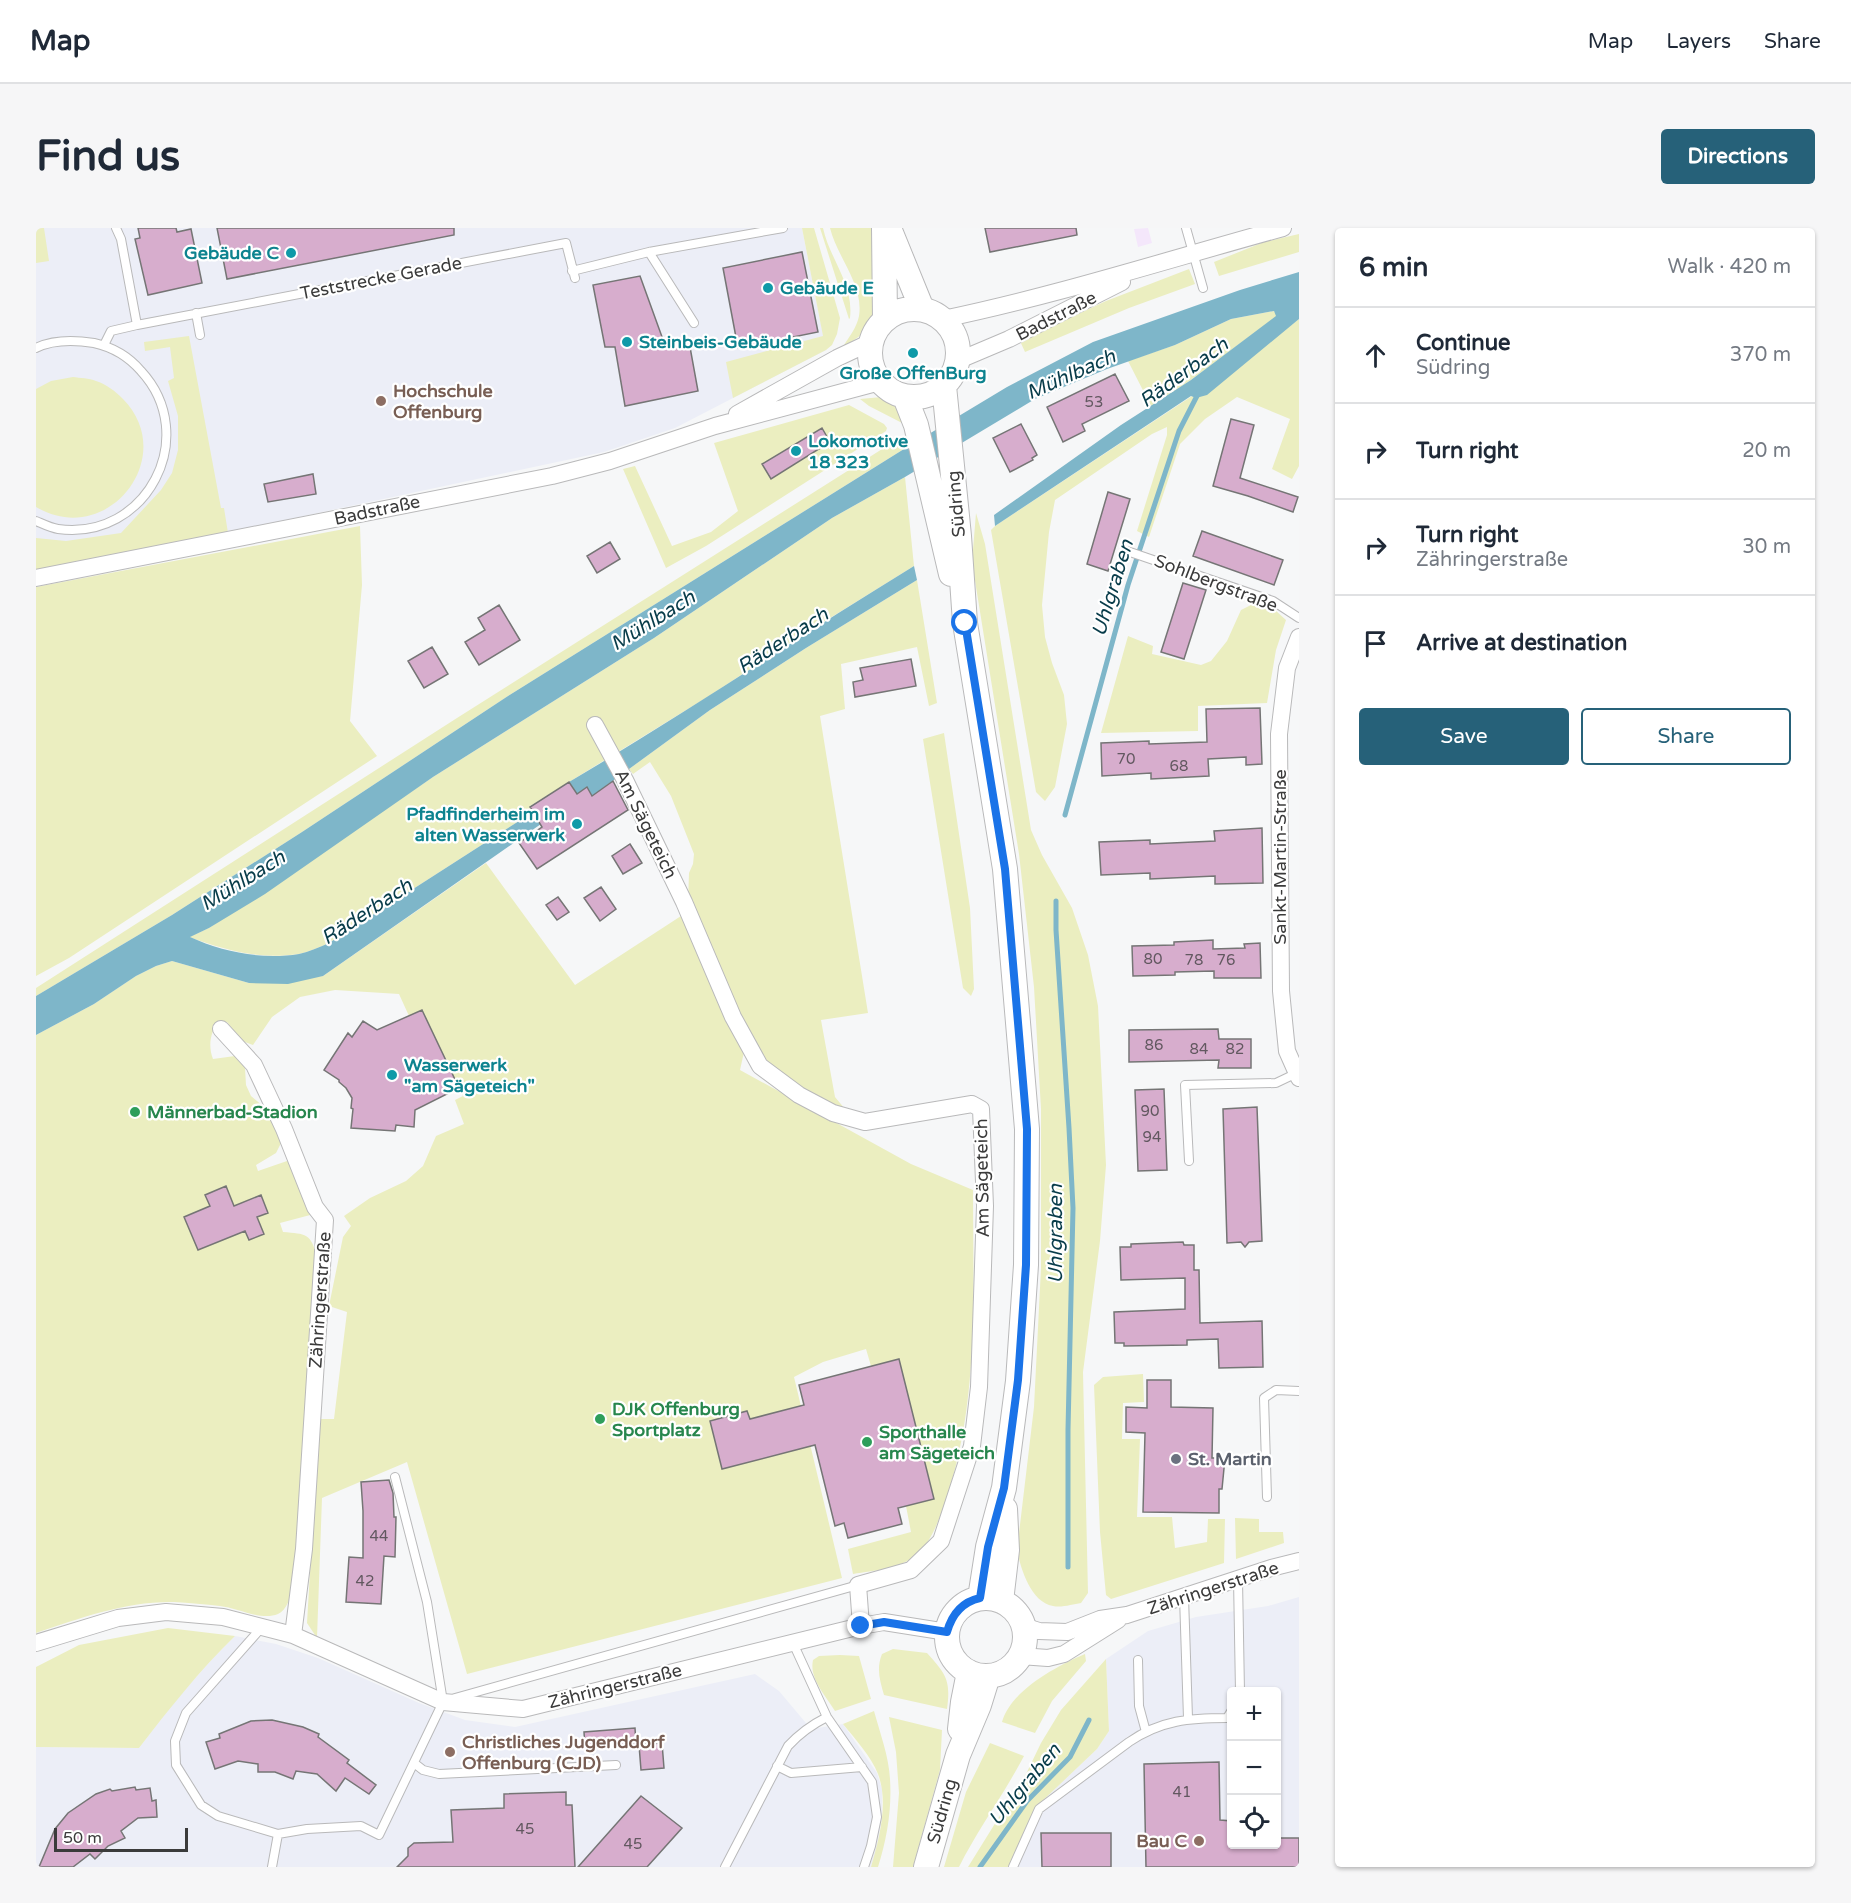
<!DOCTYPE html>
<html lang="en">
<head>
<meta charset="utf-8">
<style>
	body { margin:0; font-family:"Varela Round",sans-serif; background:#f6f6f7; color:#1f2937 }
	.controls { position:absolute; right:18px; bottom:18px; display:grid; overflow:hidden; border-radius:6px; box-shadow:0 2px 4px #0004 }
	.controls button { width:54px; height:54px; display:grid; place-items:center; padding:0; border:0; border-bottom:2px solid #e0e1e3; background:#fff; color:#1f2937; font:30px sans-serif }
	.scale { position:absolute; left:18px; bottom:15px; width:134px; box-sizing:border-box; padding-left:6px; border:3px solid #3b3b3b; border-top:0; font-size:16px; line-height:21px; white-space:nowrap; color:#3b3b3b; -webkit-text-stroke:4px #fff; paint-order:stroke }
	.stop { position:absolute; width:18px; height:18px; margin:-14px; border:4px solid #1a73e8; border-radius:50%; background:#fff }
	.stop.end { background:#1a73e8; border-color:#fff; box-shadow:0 2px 6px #0008 }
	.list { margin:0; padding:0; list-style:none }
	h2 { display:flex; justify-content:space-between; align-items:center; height:78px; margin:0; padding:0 24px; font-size:26px }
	h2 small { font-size:20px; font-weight:400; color:#747a83 }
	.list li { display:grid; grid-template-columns:39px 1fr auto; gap:18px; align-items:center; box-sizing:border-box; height:96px; padding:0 24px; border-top:2px solid #e0e1e3 }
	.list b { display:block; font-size:22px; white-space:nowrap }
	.list p { margin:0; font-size:20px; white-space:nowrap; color:#747a83 }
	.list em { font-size:20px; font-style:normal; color:#747a83 }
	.actions { display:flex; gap:12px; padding:18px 24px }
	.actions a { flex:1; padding:14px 0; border:2px solid #266179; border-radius:6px; text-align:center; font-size:21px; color:#266179 }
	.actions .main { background:#266179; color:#fff }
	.icon { flex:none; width:33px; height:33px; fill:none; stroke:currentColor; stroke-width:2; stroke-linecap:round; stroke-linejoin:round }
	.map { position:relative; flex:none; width:1263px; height:1639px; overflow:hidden; border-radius:6px }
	header { display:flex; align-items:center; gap:36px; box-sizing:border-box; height:84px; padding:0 30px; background:#fff; border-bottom:2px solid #e0e1e3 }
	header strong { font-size:28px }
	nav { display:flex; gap:33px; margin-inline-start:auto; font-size:21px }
	.intro { display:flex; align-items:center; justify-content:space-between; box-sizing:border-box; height:144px; padding:0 36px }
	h1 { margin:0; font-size:42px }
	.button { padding:15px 27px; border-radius:6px; background:#266179; color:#fff; font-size:21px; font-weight:700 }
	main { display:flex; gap:36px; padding:0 36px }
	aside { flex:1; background:#fff; border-radius:6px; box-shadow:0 2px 4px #0004 }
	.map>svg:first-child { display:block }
</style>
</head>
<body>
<header>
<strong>Map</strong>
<nav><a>Map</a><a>Layers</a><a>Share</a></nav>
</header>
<div class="intro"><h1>Find us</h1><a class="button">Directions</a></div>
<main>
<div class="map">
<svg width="1263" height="1639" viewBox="0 0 1263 1639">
	<rect width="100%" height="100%" fill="#f6f7f8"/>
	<path fill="#f4e7fb" d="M1112 0 1116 15 1102 19 1098 1Z"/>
	<path fill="#eceef7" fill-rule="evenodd" d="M0 0H766L790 122 639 200 568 224 0 345Z
		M1263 1369V1639H972L1000 1579 1061 1521 1073 1503 1070 1431 1112 1403 1160 1389 1232 1378ZM1196 1464H1240V1616H1196Z
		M199 1408 240 1416 282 1430 383 1475 429 1492 479 1499 719 1446 743 1463 775 1501 807 1496 841 1545 846 1561V1589L841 1619 835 1639H0V1519L103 1520 139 1473 178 1429Z"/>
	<path fill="#ebeec0" d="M0 0H8L13 33 0 35Z
		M766 0H778L804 90 801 106 796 117 790 122 697 170 690 134 787 108Z
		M784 0H787C794 32 818 56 814 90L813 91Z
		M794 0H836C839 26 847 64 839 89 834 102 820 111 809 118L808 117C813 109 821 99 823 88 828 57 801 29 794 0Z
		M1263 6V24L1183 48 1178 34 1228 14Z
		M1153 41 1159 56 1093 80 989 124 984 113 1070 73Z
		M1238 83 1241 88 1155 152 1115 178 1092 133 1139 117 1195 91Z
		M1263 91V238L1256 251 1236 241 1254 191 1201 169 1169 191 1144 216 1113 309 1101 303 1131 207V199L1116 206 1019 272 1013 304 1006 377 1009 409 1016 435 1028 467 1031 496 1019 559 1009 573 1000 564 955 302 959 298 1156 168 1160 170Z
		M153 108 185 280H188L192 305 0 345V310L30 313 85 305 125 262 136 245 142 222V188L132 153 138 150 134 119 109 123 108 114Z
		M37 149C44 150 53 150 60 153 70 156 79 163 87 171 144 229 71 321 0 279V161L15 153Z
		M846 169 858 172 868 196 833 178 824 171Z
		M813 177 848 196 851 200 850 203 670 318 630 340 587 241 599 238 636 318 675 304 702 283 678 215Z
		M862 211 868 221 472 468 266 604 136 687 0 768V760L421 490Z
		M869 249 878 338 757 413 673 468 494 578 497 584 293 715C283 719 273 724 263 726 224 732 189 722 153 709L173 700 397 549 618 410 796 290Z
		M940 285 949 316 995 602 1006 627 1036 680 1052 727 1062 778 1070 937 1064 1013 1047 1144 1052 1365 1045 1375C1037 1376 1026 1380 1017 1378 995 1374 985 1342 981 1322L998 1179 1005 1040V881L998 759 983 626 936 334Z
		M324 298 326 357 314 493 341 528 33 730 0 748V359Z
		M881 352 901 475 893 478 881 419 805 436 809 481 784 488 832 785 785 792 799 869 809 881 795 879 761 859 727 830 710 800 652 674 653 645 657 636 658 626 635 568 614 534 597 546 593 541 674 482 770 420Z
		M1217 376 1239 382 1250 392 1240 422 1231 475 1162 478V503L1065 505 1092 408 1117 418 1116 426 1165 437 1175 433 1191 413 1205 382Z
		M908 505 934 680 938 761 935 768 927 760 887 511Z
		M450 635 539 757 645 688 708 824 704 842 875 936 937 962C937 1069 944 1181 906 1283 900 1299 894 1315 881 1326 863 1342 839 1342 817 1346L812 1321 875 1304 870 1278 898 1270 863 1132 835 1138 830 1121 787 1134 758 1149 806 1350 431 1446 371 1234 286 1270 281 1410 271 1395 283 1191H298L311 1084 293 1078 307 1009 315 998 308 988 334 970 370 953 387 938 400 908 428 896 419 872 427 868 386 782 373 788 363 766 299 762 264 769 236 789 217 817 206 813 191 794H183C174 803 172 819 177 831L199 828 205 831 209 840 210 857 215 868 234 884 245 915 240 925 220 937 222 943 251 933 257 935 278 986 244 995 247 1004C270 1006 275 1005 281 1029L262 1317C260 1334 259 1379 242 1386 225 1393 202 1380 184 1378 169 1376 153 1375 138 1374 91 1373 44 1390 0 1405V807L58 776 100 748 120 738 136 733 213 755 287 748Z
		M1107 1146 1108 1174 1087 1175 1086 1211H1104L1101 1289H1136L1139 1320 1171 1314 1172 1291H1189L1188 1335 1075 1371 1070 1367 1064 1304 1058 1157 1067 1149Z
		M1199 1290 1223 1291V1304H1247L1248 1315 1200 1331Z
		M132 1400 199 1408C164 1442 133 1481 103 1520L0 1519V1439L43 1417Z
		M857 1421 891 1425C910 1446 915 1452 911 1481L848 1467C844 1453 840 1441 846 1426Z
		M1049 1426 1050 1433 1016 1473 999 1505 966 1494C975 1462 1021 1438 1049 1426Z
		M804 1427 823 1428 835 1471 799 1483C789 1467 773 1450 777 1432L783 1428Z
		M1070 1431 1073 1503 1061 1521 1000 1579 972 1639H932L991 1544 1005 1515 1025 1482Z
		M838 1483C844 1505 853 1529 854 1551 856 1581 851 1611 842 1639H835C843 1611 853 1575 842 1546 835 1528 819 1511 807 1496Z
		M853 1489 906 1502 904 1542 877 1639H857L863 1565 860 1524Z
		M954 1515 988 1528C968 1566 942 1601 923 1639H908L930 1564Z"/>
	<path fill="#7eb6c9" d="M1263 44V91L1171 167 1160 170 1155 168 959 298 958 287 1085 197 1155 152 1240 88 1238 83 1195 91 1139 117 1071 141 999 171 869 249 796 290 618 410 397 549 229 666 173 700 154 709C187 724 226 732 263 726 273 724 283 719 293 715L497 584 505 596 287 748 252 756 213 755 136 733 120 738 100 748 58 776 0 807V768L136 687 266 604 472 468 868 221 971 159 1057 114 1204 62Z
		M878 338 881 352 770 420 674 482 556 568 551 559 541 566 533 554C650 485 762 409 878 338Z"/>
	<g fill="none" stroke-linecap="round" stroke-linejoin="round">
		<path stroke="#7eb6c9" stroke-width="5" d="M1029 587 1092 357 1143 203 1163 164
			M1020 673V702L1033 900 1037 980 1032 1202V1339
			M944 1639 991 1573 1034 1529 1053 1492"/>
	</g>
	<path fill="#d7adcd" stroke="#757575" stroke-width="1.5" d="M102 0H140L141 4 155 1 166 55 112 67 99 11 104 10Z
		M181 0H418V7L191 51Z
		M949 0H1040L1041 7 954 24Z
		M766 24 782 104 702 120 687 40Z
		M604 48 630 120 654 119 662 163 589 178 579 119H569L557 57Z
		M1079 146 1093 173 1046 196 1049 203 1027 214 1011 179Z
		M1195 191 1218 197 1204 250 1262 269 1257 284 1212 268 1177 258Z
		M985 196 1001 227 996 230 997 232 974 244 957 210Z
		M786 200 794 214 735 251 726 236Z
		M277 246 280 266 232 274 228 256Z
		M1072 264 1094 271 1072 343 1051 336Z
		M1166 303 1247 332 1238 357 1157 328Z
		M574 314 584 331 561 345 551 328Z
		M1147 355 1170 362 1148 431 1125 424Z
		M463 377 484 412 443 437 429 414 449 402 442 390Z
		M396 419 412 446 388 460 372 433Z
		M875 431 880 458 819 469 817 454 827 452 824 440Z
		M1224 480 1226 536 1210 537V529L1172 531 1173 548 1115 551V545L1066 548 1065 515 1113 513V516L1171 514 1170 481Z
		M577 553 592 582 501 641 483 615 506 599 494 579 533 554 541 566 551 559 556 568Z
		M1226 600 1227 655 1179 656V648L1114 651V645L1065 647 1063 614 1114 612V616L1179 613 1178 603Z
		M594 616 606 635 587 646 576 628Z
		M565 659 580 681 564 693 548 670Z
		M522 669 533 684 521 692 510 677Z
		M1177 712V721L1209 720 1208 716 1224 715 1225 750H1178V743L1139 744V747L1097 748 1096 718 1138 717V714Z
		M386 782 423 860 379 882 378 899 360 897 359 903 315 900 317 881 315 880 316 870 310 860 303 854V852L288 842 312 805 316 809 327 793 341 802Z
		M1182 801 1183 811H1215V840H1182L1183 832 1093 834V802Z
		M1128 861 1131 942 1102 943 1099 862Z
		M1221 879 1226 1013 1213 1014 1209 1019 1205 1014 1191 1015 1187 881Z
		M190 958 198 978 225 967 232 985 221 989 228 1006 213 1012 209 1003 162 1022 148 989 174 978 169 967Z
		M1147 1014 1148 1017H1158V1042H1163L1164 1095 1226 1093 1227 1139 1183 1140 1182 1111 1151 1112V1117L1088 1118V1115H1079L1078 1084 1149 1081V1050L1085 1052 1084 1019H1095V1016Z
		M863 1131 898 1271 862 1280 866 1296 812 1310 808 1295 799 1298 779 1217 686 1241 674 1193 711 1183 714 1191 768 1177 763 1157Z
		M1111 1152H1135V1179L1177 1180 1176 1230H1189L1186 1261H1183V1285L1107 1284 1109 1205 1090 1204V1179L1111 1180Z
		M353 1252 357 1265 358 1289H360L359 1329 348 1328 345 1376 310 1374 313 1329 327 1330V1283L325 1254Z
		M236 1492 267 1499 283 1506 282 1509 313 1532 311 1535 340 1557 333 1566 309 1550 300 1563 281 1546 260 1543 257 1551 239 1544H222V1536L202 1533 179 1541 170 1514 184 1510 183 1506 215 1493Z
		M599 1500 600 1516 549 1519 548 1504Z
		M626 1515 628 1540 605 1542 603 1517Z
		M1183 1534 1184 1592 1196 1593V1617H1240V1610H1263V1639H1110L1108 1536Z
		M99 1559 100 1562 114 1560 116 1573 120 1572 121 1589 102 1590 85 1603 89 1610 72 1618 59 1631 54 1626 37 1639H3L19 1601 32 1585 60 1566 74 1561 76 1563Z
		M530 1564V1577H536L539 1639H361L372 1628V1620L378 1615 417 1614 415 1582 468 1580V1566Z
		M605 1568 646 1600 611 1639H542Z
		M1005 1605H1075V1639H1006Z"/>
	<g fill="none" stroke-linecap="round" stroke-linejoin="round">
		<defs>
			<path id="lane" d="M80 0 85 11 101 97
				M1150 0 1167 60
				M613 24 658 95
				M536 43 613 24 747 0
				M160 85 164 107
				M68 117 75 103 101 97 530 15 539 50
				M0 120C18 111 39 112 58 115 76 119 93 129 105 143 165 208 111 313 22 301 15 300 7 296 0 293
				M1091 323 1237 373 1263 390
				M1153 933 1149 857 1240 855 1261 845
				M1231 1269 1228 1170 1240 1162 1263 1163
				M1202 1351 1204 1464
				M1148 1369 1152 1490
				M227 1398 150 1485 139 1513 140 1537 165 1577 182 1588 242 1606 271 1601 325 1598 343 1607 407 1474 391 1374 359 1249
				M757 1415 791 1489 836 1554 841 1589 835 1618 828 1639
				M1102 1432 1103 1478 1110 1504
				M419 1470 822 1357
				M378 1535 387 1542 403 1546 580 1537
				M741 1538 755 1545 826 1539
				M236 1639 242 1606
				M689 1639 752 1518C764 1505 775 1497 791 1489
				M977 1639 1003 1581 1093 1514C1125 1492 1154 1490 1191 1490L1196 1482"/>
			<path id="street" d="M907 91C1022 67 1134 31 1247 0
				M921 133 973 111 1086 54
				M701 186 801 130 835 114
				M0 350 516 248 574 233 679 198 844 154
				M1263 409 1251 440 1243 506 1245 763 1251 823 1263 850
				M559 497 589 552 648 674 697 789 724 838 763 867 797 885 829 894 936 876 945 881 949 978 943 1159 936 1218 905 1313 875 1342 822 1357 825 1398
				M185 801 218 837 248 901 279 979 289 992 268 1321 257 1407
				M987 1398 1003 1403 1031 1404 1064 1391 1091 1387 1235 1340 1263 1333
				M0 1415 82 1390 130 1384 187 1389 257 1407 407 1474 487 1481 825 1398 848 1394 911 1404
				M984 1428 1012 1430 1028 1426 1082 1392"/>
			<path id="secondary" d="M848 0 849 91
				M853 0 886 81
				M834 125a44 44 0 1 1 88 0a44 44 0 1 1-88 0Z
				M908 158 923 308 929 395 969 641 991 901 990 1037 982 1153 968 1260 952 1319 944 1370
				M869 169 880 197 915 346
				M911 1409a39 39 0 1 1 78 0a39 39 0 1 1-78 0Z
				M965 1373 971 1322 969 1281
				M924 1501 927 1474 933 1444
				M890 1639 922 1527 943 1477 952 1448"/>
		</defs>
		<use href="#lane" stroke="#b9b9ba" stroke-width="10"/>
		<use href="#street" stroke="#b9b9ba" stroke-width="18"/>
		<use href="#secondary" stroke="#b9b9ba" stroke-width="26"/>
		<use href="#lane" stroke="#fff" stroke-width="8"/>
		<use href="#street" stroke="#fff" stroke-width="16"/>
		<use href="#secondary" stroke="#fff" stroke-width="24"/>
	</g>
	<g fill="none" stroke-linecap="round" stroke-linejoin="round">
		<path stroke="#1a73e8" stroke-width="8" d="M825 1398 848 1394 911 1404C916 1386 926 1374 944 1370L952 1319 968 1260 982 1152 990 1037 991 901 969 641 929 395"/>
	</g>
	<g fill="#0f9aa8" stroke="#fff" stroke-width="2">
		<circle cx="255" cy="25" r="6"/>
		<circle cx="732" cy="60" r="6"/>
		<circle cx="591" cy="114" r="6"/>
		<circle cx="877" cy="125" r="6"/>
		<circle cx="760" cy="223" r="6"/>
		<circle cx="541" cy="596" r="6"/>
		<circle cx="356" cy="847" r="6"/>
	</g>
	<g fill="#8d6e63" stroke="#fff" stroke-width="2">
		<circle cx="345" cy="173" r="6"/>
		<circle cx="414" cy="1524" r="6"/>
		<circle cx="1163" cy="1613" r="6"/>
	</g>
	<g fill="#2e9e5b" stroke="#fff" stroke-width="2">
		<circle cx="99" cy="884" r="6"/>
		<circle cx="564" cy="1191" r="6"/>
		<circle cx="831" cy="1214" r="6"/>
	</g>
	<circle fill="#6b7280" stroke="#fff" stroke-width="2" cx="1140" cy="1231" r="6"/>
	<g text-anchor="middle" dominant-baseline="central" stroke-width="4.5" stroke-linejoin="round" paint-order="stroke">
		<g font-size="15" fill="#625860">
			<text x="1058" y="174">53</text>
			<text x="1090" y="531">70</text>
			<text x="1143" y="538">68</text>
			<text x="1117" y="731">80</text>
			<text x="1158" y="732">78</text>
			<text x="1190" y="732">76</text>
			<text x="1118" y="817">86</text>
			<text x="1163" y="821">84</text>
			<text x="1199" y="821">82</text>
			<text x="1114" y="883">90</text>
			<text x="1116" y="909">94</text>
			<text x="343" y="1308">44</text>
			<text x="329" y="1353">42</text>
			<text x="1146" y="1564">41</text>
			<text x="489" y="1601">45</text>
			<text x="597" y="1616">45</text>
		</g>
		<g font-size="18" font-weight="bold" fill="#0d838f" stroke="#fff" text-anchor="start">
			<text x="243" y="25" text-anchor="end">Gebäude C</text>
			<text x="744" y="60">Gebäude E</text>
			<text x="603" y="114">Steinbeis-Gebäude</text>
			<text x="877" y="145" text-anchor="middle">Große OffenBurg</text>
			<text x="772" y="213">Lokomotive<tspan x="772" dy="21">18 323</tspan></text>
			<text x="529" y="586" text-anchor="end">Pfadfinderheim im<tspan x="529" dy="21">alten Wasserwerk</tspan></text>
			<text x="368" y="837">Wasserwerk<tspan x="368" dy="21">"am Sägeteich"</tspan></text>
		</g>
		<g font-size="18" fill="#3b3b3b" stroke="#fff">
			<text transform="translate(345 50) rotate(-11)">Teststrecke Gerade</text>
			<text transform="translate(1020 88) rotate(-27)">Badstraße</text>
			<text transform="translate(920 276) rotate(-95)">Südring</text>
			<text transform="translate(341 282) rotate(-12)">Badstraße</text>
			<text transform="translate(1180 355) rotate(21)">Sohlbergstraße</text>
			<text transform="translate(610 596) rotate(64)">Am Sägeteich</text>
			<text transform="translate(1244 629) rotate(-90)">Sankt-Martin-Straße</text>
			<text transform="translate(946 950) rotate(-91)">Am Sägeteich</text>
			<text transform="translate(284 1072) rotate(-86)">Zähringerstraße</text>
			<text transform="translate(1177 1360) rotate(-18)">Zähringerstraße</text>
			<text transform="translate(579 1458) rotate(-14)">Zähringerstraße</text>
			<text transform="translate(906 1583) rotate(-74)">Südring</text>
		</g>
		<g font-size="18" font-weight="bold" fill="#785e54" stroke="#fff" text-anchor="start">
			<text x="357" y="163">Hochschule<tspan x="357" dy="21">Offenburg</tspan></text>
			<text x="426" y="1514">Christliches Jugenddorf<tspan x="426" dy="21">Offenburg (CJD)</tspan></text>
			<text x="1151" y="1613" text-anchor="end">Bau C</text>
		</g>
		<g font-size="18" font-weight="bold" fill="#27864d" stroke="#fff" text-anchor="start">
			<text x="111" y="884">Männerbad-Stadion</text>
			<text x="576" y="1181">DJK Offenburg<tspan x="576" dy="21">Sportplatz</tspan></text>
			<text x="843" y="1204">Sporthalle<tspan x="843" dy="21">am Sägeteich</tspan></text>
		</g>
		<g font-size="18" font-weight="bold" fill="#5b616d" stroke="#fff" text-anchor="start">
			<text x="1152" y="1231">St. Martin</text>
		</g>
		<g font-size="20" font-style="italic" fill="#083c4a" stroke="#fff">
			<text transform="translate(1148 145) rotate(-36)">Räderbach</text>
			<text transform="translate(1035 147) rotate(-24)">Mühlbach</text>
			<text transform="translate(1077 360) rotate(-73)">Uhlgraben</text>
			<text transform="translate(617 393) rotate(-32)">Mühlbach</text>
			<text transform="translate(747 413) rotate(-33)">Räderbach</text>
			<text transform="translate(207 653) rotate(-32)">Mühlbach</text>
			<text transform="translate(331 684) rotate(-33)">Räderbach</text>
			<text transform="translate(1020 1006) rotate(-90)">Uhlgraben</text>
			<text transform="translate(989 1557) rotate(-50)">Uhlgraben</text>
		</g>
	</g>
</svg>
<div class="controls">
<button>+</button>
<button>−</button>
<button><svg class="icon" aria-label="locate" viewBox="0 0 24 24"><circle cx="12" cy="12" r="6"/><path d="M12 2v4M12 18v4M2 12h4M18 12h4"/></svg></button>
</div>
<div class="scale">50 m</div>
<div class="stop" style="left:929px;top:395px"></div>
<div class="stop end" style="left:825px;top:1398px"></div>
</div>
<aside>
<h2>6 min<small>Walk · 420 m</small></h2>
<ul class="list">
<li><svg class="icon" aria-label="ahead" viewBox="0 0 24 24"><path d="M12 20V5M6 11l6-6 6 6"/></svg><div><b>Continue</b><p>Südring</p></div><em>370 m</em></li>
<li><svg class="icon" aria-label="right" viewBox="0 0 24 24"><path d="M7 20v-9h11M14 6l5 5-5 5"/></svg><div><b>Turn right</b></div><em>20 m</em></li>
<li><svg class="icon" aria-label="right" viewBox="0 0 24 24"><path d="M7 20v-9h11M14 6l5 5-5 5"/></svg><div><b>Turn right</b><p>Zähringerstraße</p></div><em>30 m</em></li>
<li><svg class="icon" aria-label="arrive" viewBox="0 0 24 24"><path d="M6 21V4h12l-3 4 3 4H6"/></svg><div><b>Arrive at destination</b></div></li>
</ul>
<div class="actions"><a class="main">Save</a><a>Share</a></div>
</aside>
</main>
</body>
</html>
